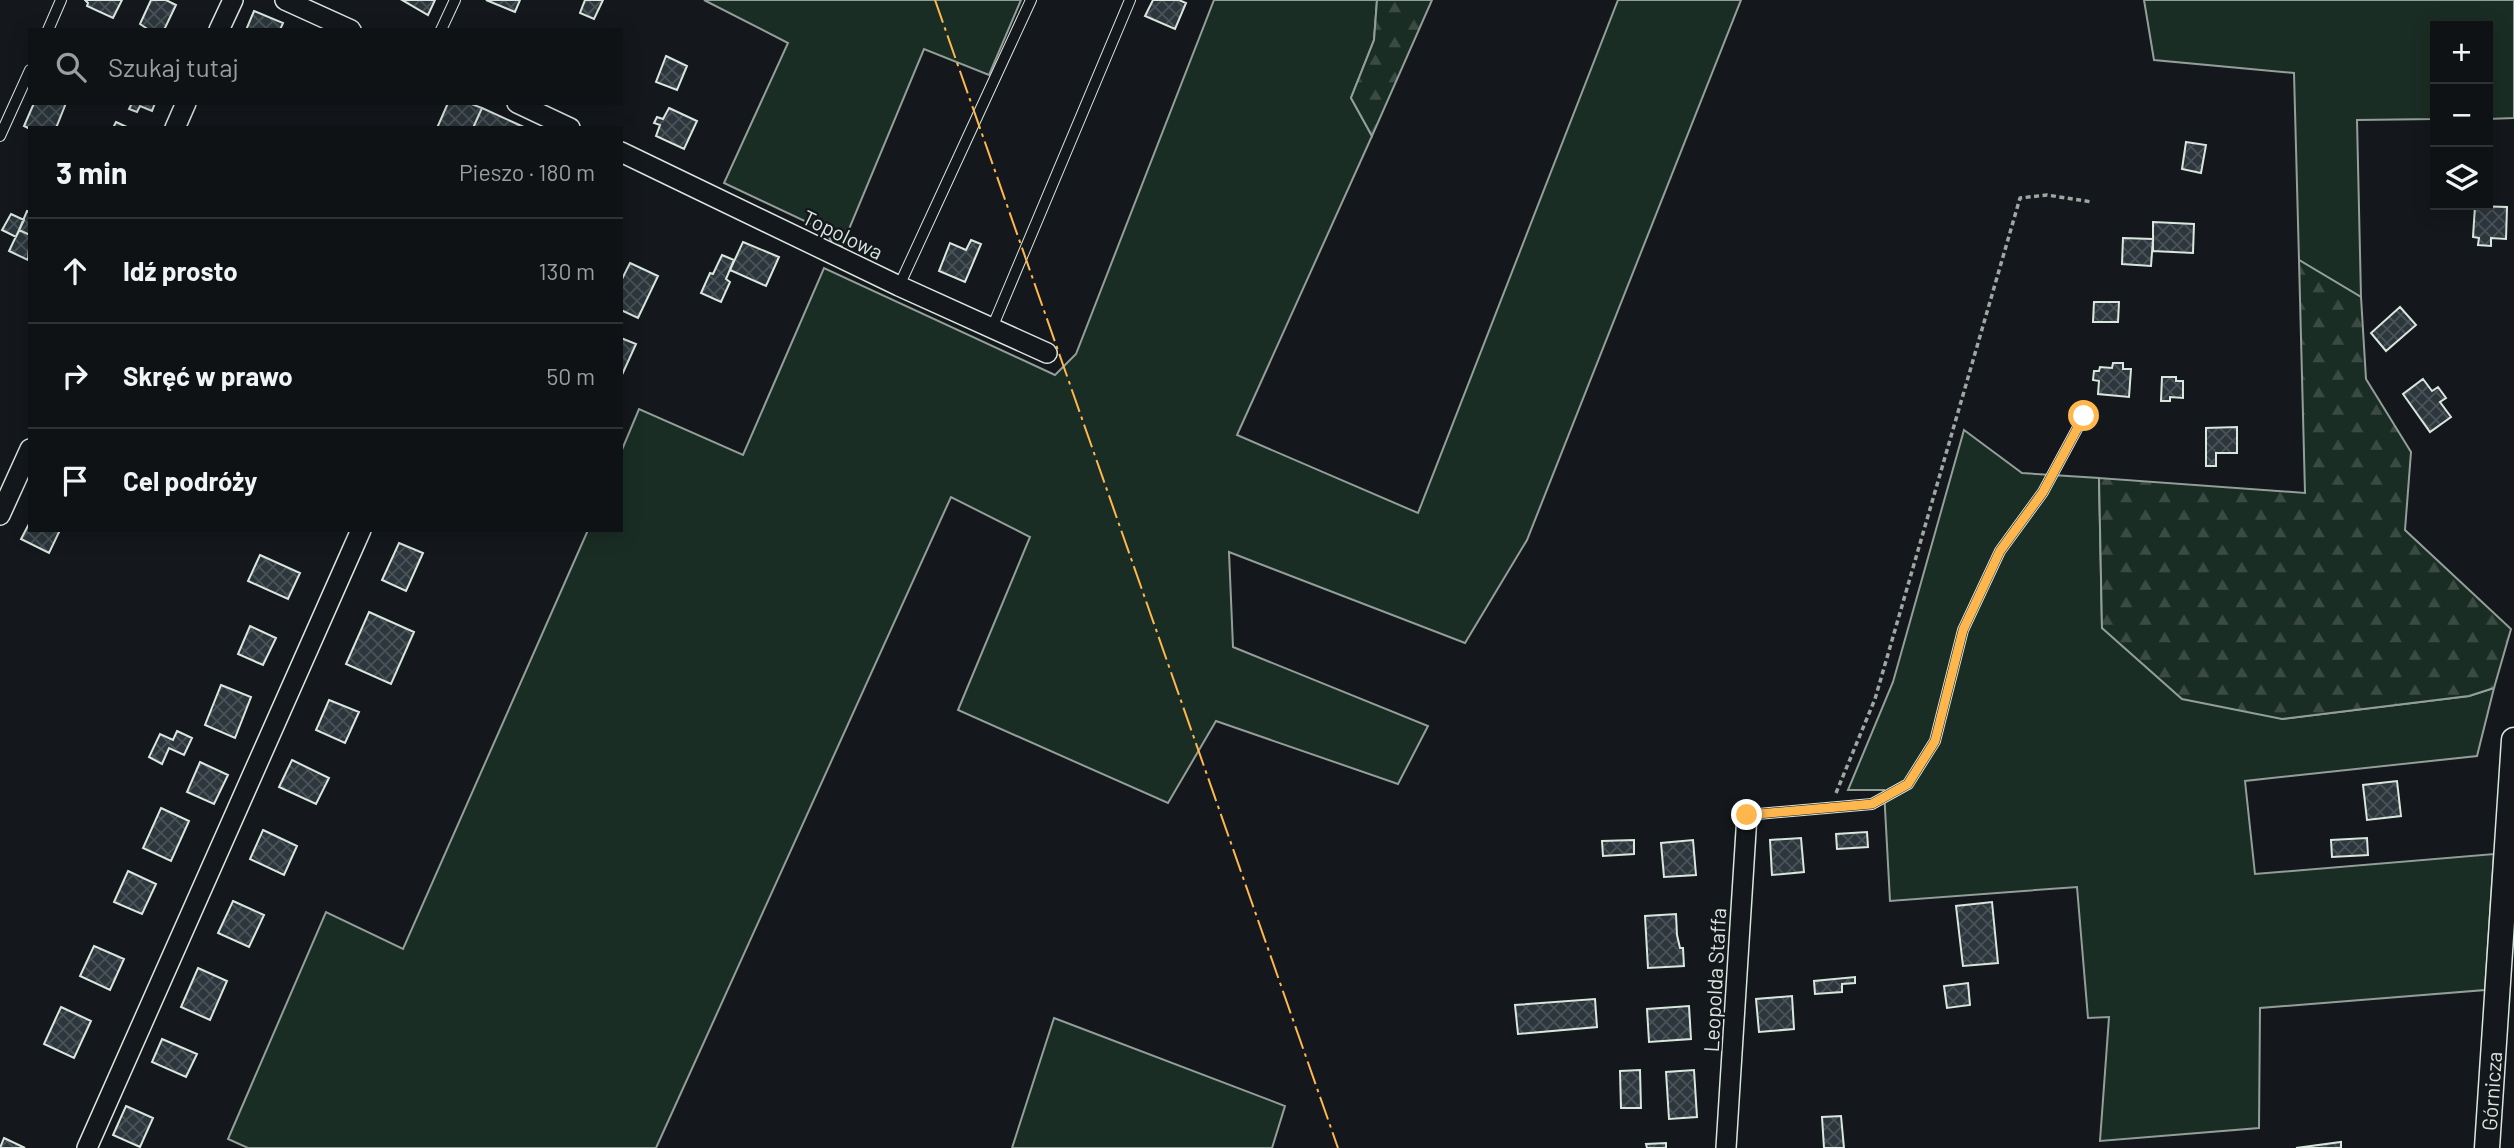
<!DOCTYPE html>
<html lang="pl">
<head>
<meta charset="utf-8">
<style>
	body { margin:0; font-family:Barlow,sans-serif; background:#181b1e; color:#f1f3f6 }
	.controls { position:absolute; right:21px; top:21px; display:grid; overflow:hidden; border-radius:0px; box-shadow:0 4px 18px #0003 }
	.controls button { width:63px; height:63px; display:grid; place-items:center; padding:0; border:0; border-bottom:2px solid #2f3234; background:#0f1215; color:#f1f3f6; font:35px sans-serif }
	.stop { position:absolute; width:21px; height:21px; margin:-16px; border:5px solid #ffb74d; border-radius:50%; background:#fff }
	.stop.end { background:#ffb74d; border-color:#fff; box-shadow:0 2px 7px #0008 }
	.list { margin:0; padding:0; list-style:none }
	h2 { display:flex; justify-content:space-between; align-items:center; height:91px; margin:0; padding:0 28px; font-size:30px }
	h2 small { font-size:23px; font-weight:400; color:#9b9ea0 }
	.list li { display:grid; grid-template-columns:46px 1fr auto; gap:21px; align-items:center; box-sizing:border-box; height:105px; padding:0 28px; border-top:2px solid #2f3234 }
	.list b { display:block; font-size:26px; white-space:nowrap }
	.list em { font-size:23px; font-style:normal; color:#9b9ea0 }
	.icon { flex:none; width:38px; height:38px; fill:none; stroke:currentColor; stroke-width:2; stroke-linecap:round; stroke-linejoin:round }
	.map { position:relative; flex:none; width:2514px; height:1148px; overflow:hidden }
	.search { position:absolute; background:#0f1215; box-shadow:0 4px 18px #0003; left:28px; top:28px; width:595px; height:77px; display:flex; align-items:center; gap:18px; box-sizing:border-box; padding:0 24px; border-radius:0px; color:#9b9ea0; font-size:26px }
	.panel { position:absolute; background:#0f1215; box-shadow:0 4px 18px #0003; left:28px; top:126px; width:595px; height:406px; border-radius:0px }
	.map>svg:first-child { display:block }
</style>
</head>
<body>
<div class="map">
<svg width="2514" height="1148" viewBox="0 0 2514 1148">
	<defs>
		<pattern id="forest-firs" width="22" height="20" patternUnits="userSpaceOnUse" patternTransform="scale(1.75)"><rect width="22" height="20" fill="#1a2d24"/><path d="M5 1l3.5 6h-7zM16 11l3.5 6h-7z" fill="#3b4b43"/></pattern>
		<pattern id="building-cross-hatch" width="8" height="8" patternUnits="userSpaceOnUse" patternTransform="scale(1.75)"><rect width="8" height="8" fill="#2c363c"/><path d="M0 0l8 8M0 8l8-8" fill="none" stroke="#4a5358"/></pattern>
	</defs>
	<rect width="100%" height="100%" fill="#14181c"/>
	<path fill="#1a2d24" stroke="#939e99" stroke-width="2" d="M704 0H1021L989 75 924 49 842 246 833 245 826 231 724 183 788 43Z
		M1214 0H1377L1374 40 1351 98 1372 136 1237 435 1418 513 1618 0H1741L1527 540 1465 643 1229 552 1233 647 1428 726 1398 784 1216 721 1168 803 958 710 1030 537 951 497 656 1148H248L228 1139 326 912 403 949 588 530H621V452L639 409 743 455 824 268 1055 375 1076 354Z
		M2144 0H2514V118L2488 119V26H2435V119L2357 120 2361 297 2299 260 2294 73 2154 60Z
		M1964 430 2022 473 2099 478 2102 628 2282 719 2469 696 2494 688 2477 756 2245 781 2255 874 2494 854 2485 990 2260 1008 2259 1128 2100 1141 2109 1017 2088 1018 2077 887 1890 901 1884 790H1848L1893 682Z
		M1054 1018 1285 1106 1272 1148H1012Z"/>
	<path fill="url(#forest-firs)" stroke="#939e99" stroke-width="2" d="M1377 0H1432L1372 136 1351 98 1374 40Z
		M2299 260 2361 297 2366 379 2411 452 2405 530 2511 629 2494 688 2469 696 2282 719 2182 699 2102 628 2099 478 2305 493Z"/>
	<path fill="url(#building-cross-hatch)" stroke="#d8e6dc" stroke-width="2" d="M85 0H122L113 18 87 6 88 3Z
		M151 0H166L176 5 164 30H149L140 24Z
		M402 0H435L428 15Z
		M486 0H520L515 12Z
		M585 0H603L594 19 580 13Z
		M1153 0H1179L1186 3 1175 29 1145 16Z
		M254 11 283 23 280 30H246Z
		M666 56 687 66 677 90 656 82Z
		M34 103H66L56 128 30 129 24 126Z
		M132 103H155L152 111 140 106 137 112 129 109Z
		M448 103H469L482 108 473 128H437Z
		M482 108 526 128H473Z
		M669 108 697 121 684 149 656 136 660 125 654 123 657 117 663 119Z
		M116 122 129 128H113Z
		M2186 142 2206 145 2201 173 2182 169Z
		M2475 206 2507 207 2506 239 2491 238V246L2478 245 2479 238 2473 237Z
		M27 211 30 212V235L19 230Z
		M11 214 24 220 16 237 2 230Z
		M2153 222 2194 224 2193 253 2153 251Z
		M19 230 30 235 28 260 9 251Z
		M2123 238 2153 239 2151 266 2122 264Z
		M971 240 981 244 965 282 939 271 950 243 966 250Z
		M743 242 779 257 766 286 730 270Z
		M722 255 734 260 726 279 730 282 721 302 701 293 710 273 713 274Z
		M630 263 658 276 638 318 621 310V281Z
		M2094 302H2119L2118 322H2093Z
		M2400 307 2416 325 2386 351 2371 333Z
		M621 338 636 344 621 377Z
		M2113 363H2123V369H2131L2129 397 2098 394 2099 381 2093 380 2094 371H2099L2100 367 2112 368Z
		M2162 377H2176V381H2183V398L2170 397V401H2161Z
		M2423 379 2432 391 2438 387 2446 398 2440 402 2451 417 2430 432 2403 394Z
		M2237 427V453H2216V466H2206V428Z
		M30 522V530H60L49 553 21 539Z
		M399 543 423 553 406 591 382 580Z
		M260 555 300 573 288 599 248 581Z
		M369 612 414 632 391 684 346 664Z
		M250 626 276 638 263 665 238 654Z
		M221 685 251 697 235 738 205 725Z
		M329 700 359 712 345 743 316 730Z
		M177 731 192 738 184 755 169 748 162 764 149 757 160 734 173 740Z
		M292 760 329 778 316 804 279 787Z
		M200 762 228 775 214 804 187 792Z
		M2397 781 2401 816 2367 820 2363 785Z
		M161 808 189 821 171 861 143 848Z
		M263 830 297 846 284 875 250 859Z
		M1867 832 1868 847 1837 849 1836 834Z
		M1801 838 1804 872 1772 875 1770 840Z
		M2367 838 2368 855 2332 857 2331 840Z
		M1634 840V854L1603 856 1602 841Z
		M1693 840 1696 875 1664 877 1661 843Z
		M128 871 156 884 142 914 114 902Z
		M233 901 264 915 249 947 218 933Z
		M1992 902 1998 963 1963 966 1956 906Z
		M1676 914 1677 935 1680 948H1683L1684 966 1648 968 1645 916Z
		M94 946 124 959 110 990 80 976Z
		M198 968 227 981 210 1020 181 1007Z
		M1855 977V983L1842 984V992L1815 994 1814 981Z
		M1968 983 1970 1005 1947 1008 1944 986Z
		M1792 996 1794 1029 1759 1032 1756 999Z
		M1595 999 1597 1027 1518 1034 1515 1005Z
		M1689 1006 1691 1039 1649 1042 1647 1009Z
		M61 1007 91 1021 74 1058 44 1044Z
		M162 1039 197 1054 186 1077 152 1062Z
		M1640 1070 1641 1108H1621L1620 1071Z
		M1694 1070 1697 1117 1669 1119 1666 1072Z
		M126 1106 153 1118 140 1147 113 1135Z
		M1841 1116 1844 1148H1824L1822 1117Z
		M4 1138 25 1148H0Z
		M2341 1142V1148H2296Z
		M1666 1143V1148H1647L1646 1144Z"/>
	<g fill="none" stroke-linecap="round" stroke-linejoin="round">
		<defs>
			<path id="service" d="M48 30 61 0
				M441 30 455 0
				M0 136 30 70
				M899 286 1031 0
				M992 328 1130 0
				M1747 815 1872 804 1908 784 1935 741 1963 630 2000 551 2043 492 2084 416"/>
			<path id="minor" d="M285 0 351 30
				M219 30 233 0
				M517 103 570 128
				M175 128 186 103
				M621 152 899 286 1047 353
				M0 515 30 449
				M87 1148 361 530
				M1726 1148 1747 815"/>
			<path id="tertiary" d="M2487 1148 2514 740"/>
		</defs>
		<use href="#service" stroke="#d8e6dc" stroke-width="12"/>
		<use href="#minor" stroke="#d8e6dc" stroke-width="22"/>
		<use href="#tertiary" stroke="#d8e6dc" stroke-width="27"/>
		<path stroke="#9da8a2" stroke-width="3.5" stroke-dasharray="5 3.5" stroke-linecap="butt" d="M1836 793 1875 699 2020 198 2047 195 2092 202"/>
		<use href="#service" stroke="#14181c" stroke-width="10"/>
		<use href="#minor" stroke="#14181c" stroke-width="19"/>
		<use href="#tertiary" stroke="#14181c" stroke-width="24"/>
		<path stroke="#ffb74d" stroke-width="2" stroke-dasharray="24 5 3.5 5" stroke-linecap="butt" d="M935 0 1338 1148"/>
	</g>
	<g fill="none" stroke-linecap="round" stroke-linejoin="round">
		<path stroke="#ffb74d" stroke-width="9" d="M1747 815 1872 804 1908 784 1935 741 1963 630 2000 551 2043 492 2084 416"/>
	</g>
	<g text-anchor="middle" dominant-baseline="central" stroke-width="5" stroke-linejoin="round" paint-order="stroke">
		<g font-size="21" fill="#d8e6dc" stroke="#14181c">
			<text transform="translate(843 234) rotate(26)">Topolowa</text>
			<text transform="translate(1714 980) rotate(-87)">Leopolda Staffa</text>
			<text transform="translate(2491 1091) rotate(-86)">Górnicza</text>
		</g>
	</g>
</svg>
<div class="controls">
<button>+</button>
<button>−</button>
<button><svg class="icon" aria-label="layers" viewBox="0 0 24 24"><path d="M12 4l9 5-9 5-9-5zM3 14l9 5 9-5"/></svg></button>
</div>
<div class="stop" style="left:2084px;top:416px"></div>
<div class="stop end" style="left:1747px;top:815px"></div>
<div class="search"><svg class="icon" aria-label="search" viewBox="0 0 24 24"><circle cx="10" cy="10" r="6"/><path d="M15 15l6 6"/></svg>Szukaj tutaj</div>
<section class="panel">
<h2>3 min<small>Pieszo · 180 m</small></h2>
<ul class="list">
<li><svg class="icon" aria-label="ahead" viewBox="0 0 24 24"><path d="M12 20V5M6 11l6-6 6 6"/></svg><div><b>Idź prosto</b></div><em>130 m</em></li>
<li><svg class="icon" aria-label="right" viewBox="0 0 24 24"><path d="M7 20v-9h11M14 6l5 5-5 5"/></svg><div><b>Skręć w prawo</b></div><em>50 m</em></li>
<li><svg class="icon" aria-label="arrive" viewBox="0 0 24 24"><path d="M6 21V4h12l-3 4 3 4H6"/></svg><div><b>Cel podróży</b></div></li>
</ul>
</section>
</div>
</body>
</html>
